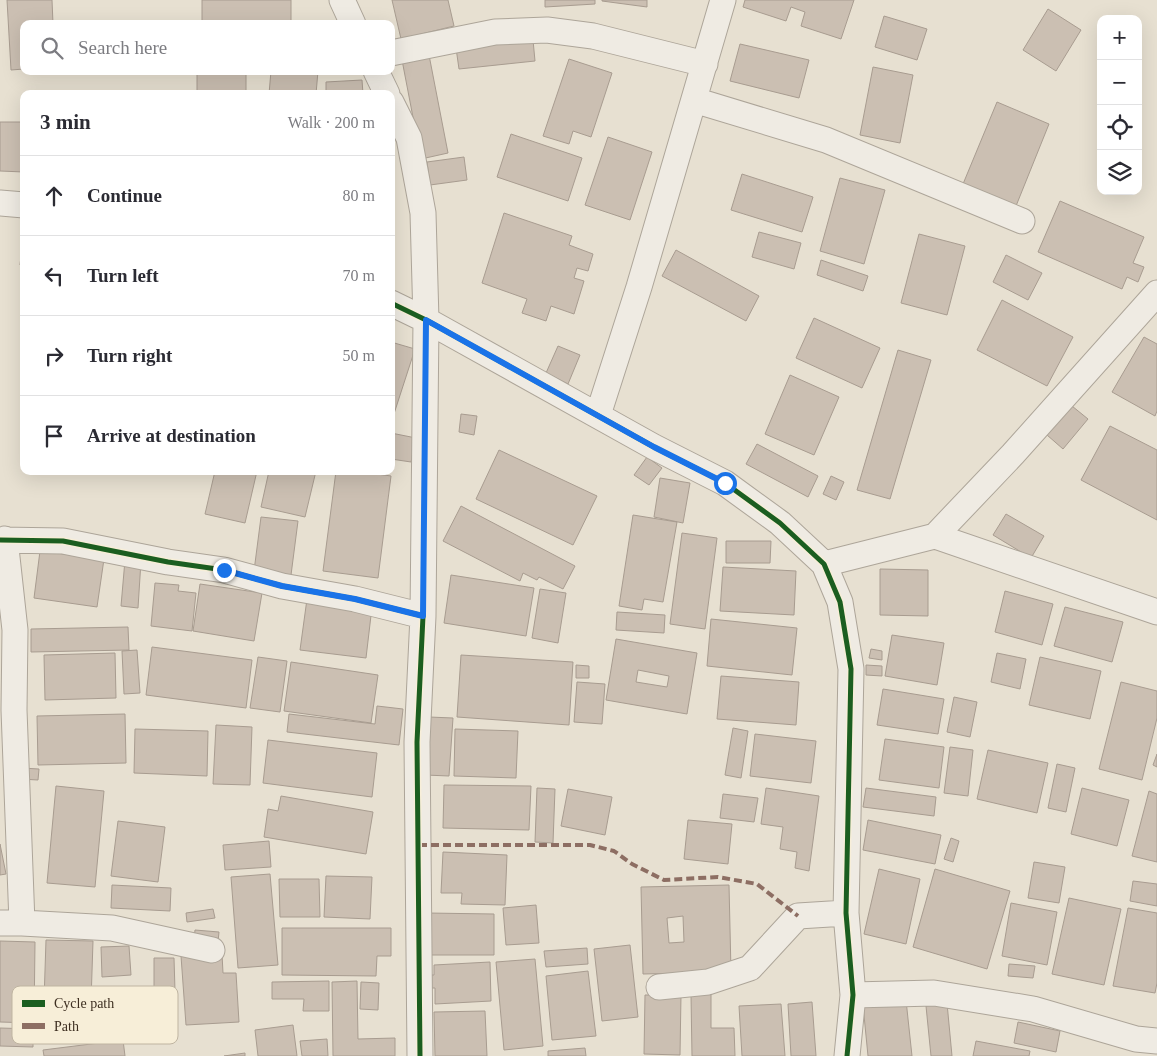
<!DOCTYPE html>
<html lang="en">
<head>
<meta charset="utf-8">
<style>
	body { margin:0; font-family:Georgia,serif; background:#f7f7f7; color:#2b2b33 }
	.controls { position:absolute; right:15px; top:15px; display:grid; overflow:hidden; border-radius:10px; box-shadow:0 5px 20px #0002 }
	.controls button { width:45px; height:45px; display:grid; place-items:center; padding:0; border:0; border-bottom:1px solid #e1e1e2; background:#fff; color:#2b2b33; font:25px sans-serif }
	.stop { position:absolute; width:15px; height:15px; margin:-11px; border:4px solid #1a73e8; border-radius:50%; background:#fff }
	.stop.end { background:#1a73e8; border-color:#fff; box-shadow:0 1px 5px #0008 }
	.list { margin:0; padding:0; list-style:none }
	h2 { display:flex; justify-content:space-between; align-items:center; height:65px; margin:0; padding:0 20px; font-size:21px }
	h2 small { font-size:16px; font-weight:400; color:#7c7c81 }
	.list li { display:grid; grid-template-columns:32px 1fr auto; gap:15px; align-items:center; box-sizing:border-box; height:80px; padding:0 20px; border-top:1px solid #e1e1e2 }
	.list b { display:block; font-size:19px; white-space:nowrap }
	.list em { font-size:16px; font-style:normal; color:#7c7c81 }
	.icon { flex:none; width:28px; height:28px; fill:none; stroke:currentColor; stroke-width:2; stroke-linecap:round; stroke-linejoin:round }
	.map { position:relative; flex:none; width:1157px; height:1056px; overflow:hidden }
	.search { position:absolute; background:#fff; box-shadow:0 5px 20px #0002; left:20px; top:20px; width:375px; height:55px; display:flex; align-items:center; gap:12px; box-sizing:border-box; padding:0 18px; border-radius:10px; color:#7c7c81; font-size:19px }
	.panel { position:absolute; background:#fff; box-shadow:0 5px 20px #0002; left:20px; top:90px; width:375px; height:385px; border-radius:10px }
	.map>svg:first-child { display:block }
</style>
</head>
<body>
<div class="map">
<svg width="1157" height="1056" viewBox="0 0 1157 1056">
	<rect width="100%" height="100%" fill="#e7e0d1"/>
	<path fill="#cbbfb2" stroke="#a89c90" fill-rule="evenodd" d="M7 0H52L53 24H24V69L11 70Z
		M202 0H291V24H202Z
		M392 0H448L454 26 401 39Z
		M545 0H595V4L545 7Z
		M602 0H647V7L602 1Z
		M745 0H854L841 39 801 26 805 12 791 7 786 21 743 7Z
		M1048 9 1081 30 1056 71 1023 50Z
		M884 16 927 29 917 60 875 47Z
		M533 40 535 61 459 69 456 48Z
		M740 44 809 60 799 98 730 81Z
		M429 55 448 153 421 159 402 60Z
		M569 59 612 73 591 137 573 131 569 144 543 136Z
		M873 67 913 75 900 143 860 135Z
		M197 71H246V94H197Z
		M271 71H318L316 94H269Z
		M362 80 363 94H326V82Z
		M997 102 1049 124 1016 206 963 184Z
		M0 122H24V172L0 171Z
		M511 134 582 158 568 201 497 177Z
		M608 137 652 152 630 220 585 205Z
		M464 157 467 180 430 185 427 162Z
		M742 174 813 197 802 232 731 210Z
		M840 178 885 190 864 264 820 251Z
		M1060 201 1144 237 1133 263 1144 267 1138 282 1127 277 1122 289 1038 252Z
		M504 213 572 236 569 245 593 254 588 271 577 268 574 278 584 281 574 314 551 306 546 321 522 313 527 299 482 283Z
		M24 229V265H20Z
		M759 232 801 243 794 269 752 257Z
		M919 234 965 246 947 315 901 303Z
		M676 250 759 296 746 321 662 276Z
		M1006 255 1042 273 1028 300 993 282Z
		M821 260 868 276 863 291 817 275Z
		M1002 300 1073 337 1047 386 977 350Z
		M814 318 880 348 862 388 796 358Z
		M1144 337 1157 344V411L1155 416 1112 392Z
		M391 342 415 349 391 423Z
		M558 346 580 355 568 384 546 373Z
		M898 350 931 360 890 499 857 490Z
		M790 375 839 397 814 455 765 434Z
		M1072 406 1088 419 1063 449 1047 435Z
		M461 414 477 416 474 435 459 432Z
		M1110 426 1157 450V520L1081 480Z
		M391 433 416 438 411 462 391 459Z
		M757 444 818 476 808 497 746 464Z
		M499 450 597 496 573 545 476 499Z
		M647 457 662 468 649 485 634 475Z
		M215 471H257L245 523 205 514Z
		M269 471H316L305 517 261 507Z
		M336 471H356L391 476 378 578 323 571Z
		M831 476 844 482 836 500 823 494Z
		M660 478 690 483 683 523 654 517Z
		M461 506 575 566 563 589 539 577 537 580 523 573 520 581 443 541Z
		M1006 514 1044 536 1031 558 993 535Z
		M633 515 677 522 663 602 644 599 642 610 619 606Z
		M261 517 298 521 291 575 254 571Z
		M682 533 717 538 705 629 670 624Z
		M726 541H771L770 563H726Z
		M40 551 104 559 97 607 34 598Z
		M125 560 141 561 138 608 121 606Z
		M723 567 796 571 794 615 720 611Z
		M880 569 928 570V616L880 615Z
		M451 575 534 588 526 636 444 623Z
		M155 583 179 585 178 591 196 593 192 631 151 626Z
		M200 584 262 593 254 641 193 631Z
		M540 589 566 593 558 643 532 638Z
		M1005 591 1053 604 1042 645 995 632Z
		M307 599 372 607 366 658 300 650Z
		M1065 607 1123 622 1112 662 1054 646Z
		M617 612 665 615 664 633 616 630Z
		M711 619 797 628 792 675 707 666Z
		M128 627 129 650 31 652V629Z
		M892 635 944 643 937 685 885 676Z
		M616 639 697 653 687 714 606 700ZM638 670 669 676 667 687 636 682Z
		M152 647 252 660 246 708 146 695Z
		M871 649 882 651V660L869 658Z
		M137 650 140 693 124 694 122 651Z
		M115 653 116 698 45 700 44 655Z
		M997 653 1026 659 1020 689 991 682Z
		M461 655 573 662 569 725 457 717Z
		M258 657 287 661 280 712 250 708Z
		M1040 657 1101 671 1090 719 1029 705Z
		M291 662 378 675 371 723 284 711Z
		M576 665 589 666V678H576Z
		M866 665 882 666V676L866 675Z
		M721 676 799 682 796 725 717 719Z
		M577 682 605 684 602 724 574 722Z
		M1121 682 1157 691V718L1142 780 1099 769Z
		M883 689 944 699 938 734 877 725Z
		M954 697 977 702 970 737 947 732Z
		M377 706 403 709 399 745 287 732 289 714 375 724Z
		M125 714 126 763 38 765 37 716Z
		M429 717 453 718 449 776 425 775Z
		M216 725 252 727 250 785 213 784Z
		M733 728 748 731 741 778 725 775Z
		M135 729 208 731 207 776 134 773Z
		M455 729 518 731 516 778 454 776Z
		M755 734 816 741 811 783 750 776Z
		M885 739 944 747 939 788 879 780Z
		M268 740 377 753 372 797 263 783Z
		M950 747 973 750 968 796 944 793Z
		M988 750 1048 763 1037 813 977 799Z
		M1157 754V767L1153 765Z
		M1057 764 1075 768 1066 812 1048 808Z
		M21 768 39 769 38 780 20 779Z
		M444 785 531 786 529 830 443 828Z
		M56 786 104 791 95 887 47 883Z
		M537 788 555 789 553 843 535 842Z
		M766 788 819 796 809 871 795 868 797 852 780 849 783 827 761 824Z
		M866 788 936 797 934 816 863 807Z
		M1082 788 1129 800 1117 846 1071 834Z
		M568 789 612 797 605 835 561 826Z
		M1149 791 1157 794V862L1132 856Z
		M723 794 758 798 754 822 720 818Z
		M281 796 373 812 366 854 264 837 268 809 278 811Z
		M688 820 732 824 728 864 684 859Z
		M868 820 941 835 935 864 863 850Z
		M118 821 165 827 158 882 111 876Z
		M951 838 959 841 953 862 944 859Z
		M269 841 271 867 225 870 223 845Z
		M0 844 6 874 0 875Z
		M443 852 507 855 505 905 461 904 462 893H441Z
		M1034 862 1065 867 1059 903 1028 898Z
		M879 869 920 879 906 944 864 934Z
		M935 869 1010 891 987 969 913 947Z
		M270 874 278 965 238 968 231 877Z
		M326 876 372 877 370 919 324 917Z
		M279 879H319L320 917H280Z
		M1133 881 1157 884V906L1130 901Z
		M112 885 171 888 170 911 111 908Z
		M729 885 731 972 643 974 641 887ZM683 916 684 942 669 943 667 918Z
		M1069 898 1121 909 1104 985 1052 974Z
		M1011 903 1057 912 1047 965 1002 956Z
		M536 905 539 943 506 945 503 908Z
		M1128 908 1157 913V983L1155 993 1113 986Z
		M213 909 215 918 187 922 186 913Z
		M427 913 494 914V955H427Z
		M282 928H391V956H377L376 976 282 975Z
		M195 930 219 932 218 942 194 940Z
		M46 940 93 941 91 1002 44 1001Z
		M0 941 35 942 34 1023 0 1022Z
		M630 945 638 1017 602 1021 594 949Z
		M129 946 131 975 102 977 101 947Z
		M587 948 588 964 546 967 544 951Z
		M222 954 223 973H236L239 1022 186 1025 181 956Z
		M154 958H174L175 991H154Z
		M535 959 543 1046 504 1050 496 962Z
		M490 962 491 1001 435 1004V988H429L428 975H434V965Z
		M1009 964 1035 966 1033 978 1008 976Z
		M588 971 596 1036 552 1040 546 976Z
		M329 981V1011H303L304 999H272V982Z
		M357 981 358 1039 395 1038V1056H333L332 982Z
		M361 982 379 983 378 1010 360 1009Z
		M711 994V1028H734L735 1056H692L691 995Z
		M645 995H681L680 1055 644 1054Z
		M906 1000 912 1056H868L863 1005Z
		M812 1002 816 1056H791L788 1004Z
		M947 1003 952 1056H931L926 1006Z
		M781 1004 785 1056H742L739 1006Z
		M485 1011 487 1056H435L434 1012Z
		M1018 1022 1060 1031 1056 1052 1014 1043Z
		M293 1025 297 1056H258L255 1030Z
		M0 1028 33 1029V1047L0 1046Z
		M327 1039 328 1056H302L300 1041Z
		M123 1040 125 1056H44L43 1050Z
		M976 1041 1030 1051 1029 1056H973Z
		M585 1048 586 1056H548V1051Z
		M245 1053V1056H224Z"/>
	<g fill="none" stroke-linecap="round" stroke-linejoin="round">
		<defs>
			<path id="minor" d="M342 0 353 24
				M391 53 495 32 547 30 593 36 705 64
				M376 71 387 94
				M694 100 826 140 1022 221
				M391 102 409 138 423 213 426 320 423 616
				M0 203 24 205
				M391 303 426 320 654 447 725 483 780 523 824 564 840 602 851 669 846 913 853 995 847 1056
				M598 415 639 287 723 0
				M935 536 1013 454 1157 293
				M5 539 15 630 14 710 22 923
				M0 540 63 541 168 562 224 570 282 586 355 599 423 616 417 742 420 1056
				M824 564 935 536 1157 612
				M0 923H22L112 928 212 950
				M659 987 708 982 750 968 798 916 846 913
				M853 995 934 993 1033 1009 1136 1039 1157 1041"/>
		</defs>
		<use href="#minor" stroke="#ada599" stroke-width="27"/>
		<use href="#minor" stroke="#efebe3" stroke-width="25"/>
		<path stroke="#8d6e63" stroke-width="4" stroke-dasharray="8 4" stroke-linecap="butt" d="M419 845H590L614 851 632 864 664 880 718 877 757 884 798 916"/>
		<defs>
			<path id="cycleway" d="M391 303 426 320 654 447 725 483 780 523 824 564 840 602 851 669 846 913 853 995 847 1056
				M0 540 63 541 168 562 224 570 282 586 355 599 423 616 417 742 420 1056"/>
		</defs>
		<use href="#cycleway" stroke="#f7eed8" stroke-width="8"/>
		<use href="#cycleway" stroke="#1b5e20" stroke-width="5"/>
	</g>
	<g fill="none" stroke-linecap="round" stroke-linejoin="round">
		<path stroke="#1a73e8" stroke-width="6" d="M224 570 282 586 355 599 423 616 426 320 654 447 725 483"/>
	</g>
	<rect x="12" y="986" width="166" height="58" rx="8" fill="#f7eed8" stroke="#bfb4a1" stroke-width="1"/>
	<rect x="22" y="1000" width="23" height="7" fill="#1b5e20"/>
	<rect x="22" y="1023" width="23" height="6" fill="#8d6e63"/>
	<g font-size="14" fill="#3d2e20">
		<text x="54" y="1008">Cycle path</text>
		<text x="54" y="1031">Path</text>
	</g>
</svg>
<div class="controls">
<button>+</button>
<button>−</button>
<button><svg class="icon" aria-label="locate" viewBox="0 0 24 24"><circle cx="12" cy="12" r="6"/><path d="M12 2v4M12 18v4M2 12h4M18 12h4"/></svg></button>
<button><svg class="icon" aria-label="layers" viewBox="0 0 24 24"><path d="M12 4l9 5-9 5-9-5zM3 14l9 5 9-5"/></svg></button>
</div>
<div class="stop" style="left:725px;top:483px"></div>
<div class="stop end" style="left:224px;top:570px"></div>
<div class="search"><svg class="icon" aria-label="search" viewBox="0 0 24 24"><circle cx="10" cy="10" r="6"/><path d="M15 15l6 6"/></svg>Search here</div>
<section class="panel">
<h2>3 min<small>Walk · 200 m</small></h2>
<ul class="list">
<li><svg class="icon" aria-label="ahead" viewBox="0 0 24 24"><path d="M12 20V5M6 11l6-6 6 6"/></svg><div><b>Continue</b></div><em>80 m</em></li>
<li><svg class="icon" aria-label="left" viewBox="0 0 24 24"><path d="M17 20v-9H6M10 6l-5 5 5 5"/></svg><div><b>Turn left</b></div><em>70 m</em></li>
<li><svg class="icon" aria-label="right" viewBox="0 0 24 24"><path d="M7 20v-9h11M14 6l5 5-5 5"/></svg><div><b>Turn right</b></div><em>50 m</em></li>
<li><svg class="icon" aria-label="arrive" viewBox="0 0 24 24"><path d="M6 21V4h12l-3 4 3 4H6"/></svg><div><b>Arrive at destination</b></div></li>
</ul>
</section>
</div>
</body>
</html>
